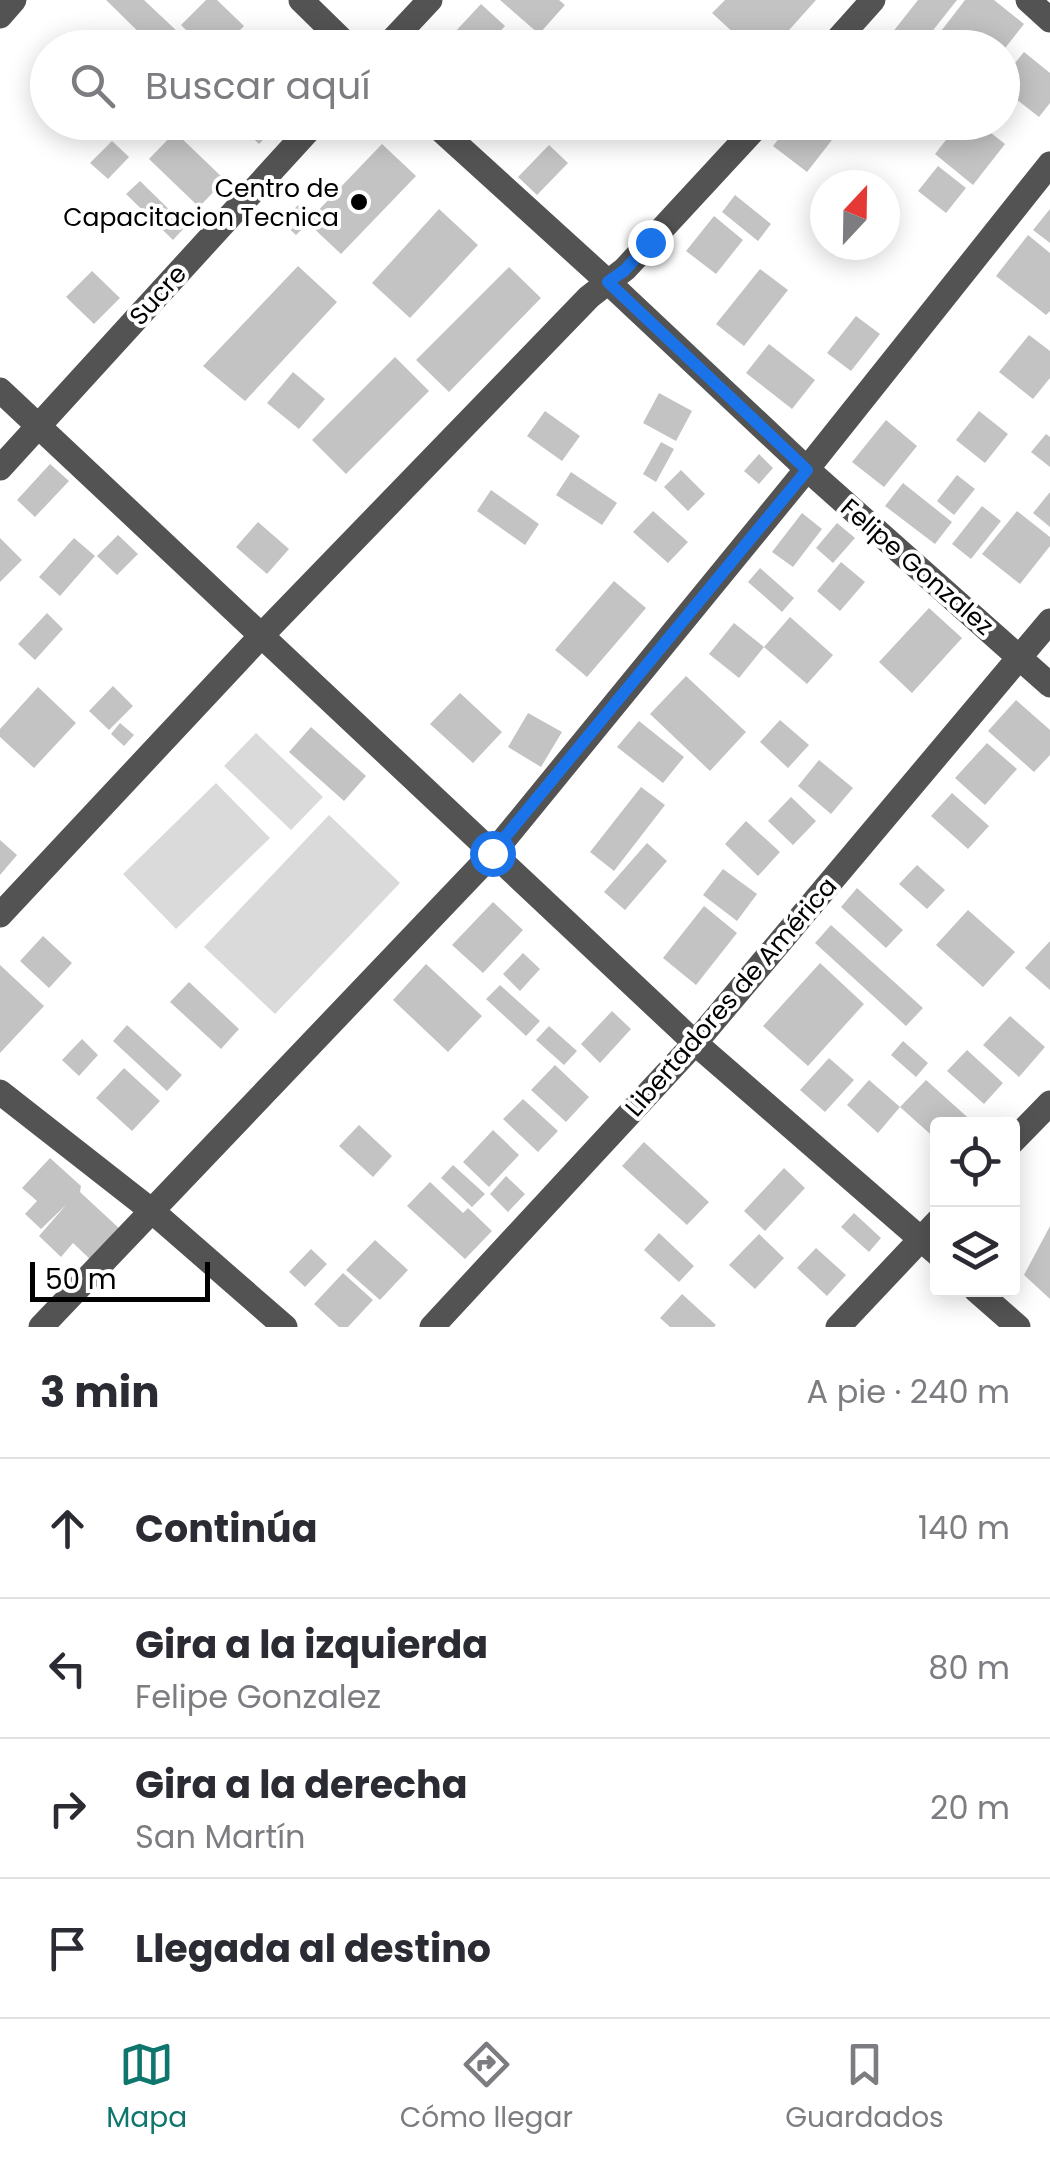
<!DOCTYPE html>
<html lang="es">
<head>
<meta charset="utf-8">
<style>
	body { margin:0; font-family:Poppins,sans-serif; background:#f7f7f7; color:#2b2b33 }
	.controls { position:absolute; right:30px; bottom:30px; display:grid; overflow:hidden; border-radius:10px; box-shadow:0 5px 25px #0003 }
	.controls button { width:90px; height:90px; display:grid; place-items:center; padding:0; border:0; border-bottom:2px solid #e1e1e2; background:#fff; color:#2b2b33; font:50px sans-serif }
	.compass { position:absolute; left:810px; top:170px; width:90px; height:90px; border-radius:50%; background:#fff; box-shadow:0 5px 25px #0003; rotate:22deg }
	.scale { position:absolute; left:30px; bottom:25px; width:180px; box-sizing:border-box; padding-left:10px; border:5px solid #000; border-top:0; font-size:28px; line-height:35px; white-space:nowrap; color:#000; -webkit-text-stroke:8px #fff; paint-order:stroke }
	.stop { position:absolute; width:30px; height:30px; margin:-22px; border:8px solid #1a73e8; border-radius:50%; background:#fff }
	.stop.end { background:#1a73e8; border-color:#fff; box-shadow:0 2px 10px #0008 }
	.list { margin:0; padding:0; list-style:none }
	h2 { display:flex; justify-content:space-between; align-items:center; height:130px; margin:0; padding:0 40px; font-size:42px }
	h2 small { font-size:32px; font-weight:400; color:#7c7c81 }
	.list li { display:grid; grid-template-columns:65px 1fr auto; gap:30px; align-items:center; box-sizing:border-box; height:140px; padding:0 40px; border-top:2px solid #e1e1e2 }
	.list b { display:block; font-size:38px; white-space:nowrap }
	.list p { margin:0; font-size:32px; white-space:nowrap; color:#7c7c81 }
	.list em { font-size:32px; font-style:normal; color:#7c7c81 }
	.icon { flex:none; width:55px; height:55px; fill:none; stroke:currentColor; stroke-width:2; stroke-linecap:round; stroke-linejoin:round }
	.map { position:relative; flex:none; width:1050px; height:1327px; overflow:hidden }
	.search { position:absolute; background:#fff; box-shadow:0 5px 25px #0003; left:30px; right:30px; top:30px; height:110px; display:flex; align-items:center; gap:25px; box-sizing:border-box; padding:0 35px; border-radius:55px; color:#7c7c81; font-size:38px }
	.sheet { height:690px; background:#fff }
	nav { display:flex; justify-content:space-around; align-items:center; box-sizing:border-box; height:140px; border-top:2px solid #e1e1e2; background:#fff; font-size:28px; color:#7c7c81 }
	nav a { display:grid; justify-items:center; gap:5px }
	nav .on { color:#0f766e }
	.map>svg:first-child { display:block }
</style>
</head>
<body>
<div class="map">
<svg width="1050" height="1327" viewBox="0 0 1050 1327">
	<rect width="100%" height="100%" fill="#fff"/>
	<path fill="#dadada" d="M256 733 323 797 291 830 224 766Z
		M216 783 270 838 176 929 123 874Z
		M329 815 400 883 275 1014 204 947Z"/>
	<path fill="#c3c3c3" d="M106 0H144L179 33 165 48H155Z
		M206 0H217L244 26 223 48H204L181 25Z
		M500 0H559L565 5 539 34Z
		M725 0H816L773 48H750L712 13Z
		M918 0H957L919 48H899L888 38Z
		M965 0H994L1024 24 1002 52V48H928Z
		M481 4 505 26 485 48H440Z
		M250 31 267 48H233Z
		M1024 52 1050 73V103L1039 117 1002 88V79Z
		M236 122H280L259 144Z
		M792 122H828L839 131 807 172 773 146Z
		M960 122H977L1005 144 973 185 935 154Z
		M175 132 225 180 199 207 149 159Z
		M112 141 129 157 108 179 90 163Z
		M382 144 416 176 341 254 308 223 296 235 282 222 298 205 311 218Z
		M549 145 568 163 537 195 518 177Z
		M938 166 966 188 946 213 918 191Z
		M140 181 186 226 173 240 126 194Z
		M735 195 771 224 758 241 722 212Z
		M439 209 478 245 410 318 372 283Z
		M1050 209V243L1033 230Z
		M714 216 743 240 716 274 686 251Z
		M1028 235 1050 253V311L1046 315 996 276Z
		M298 266 337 302 245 401 203 366Z
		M509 267 541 298 449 392 416 360Z
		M760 269 788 290 744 346 716 324Z
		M92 271 120 298 94 324 66 297Z
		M856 316 880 334 851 371 827 353Z
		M1029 335 1050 351V378L1033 399 999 372Z
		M769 344 815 380 792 409 746 373Z
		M395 357 429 391 346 474 312 440Z
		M293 372 325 399 299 429 267 403Z
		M659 393 692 411 676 441 643 423Z
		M545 411 580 436 562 461 527 436Z
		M979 411 1008 434 985 463 956 440Z
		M886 420 917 446 884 487 852 462Z
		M1046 434 1050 437V467L1031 452Z
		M661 442 674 449 656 482 643 474Z
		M759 454 773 468 759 484 744 471Z
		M50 464 69 481 35 517 17 500Z
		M681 470 705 494 688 511 664 487Z
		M571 472 617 503 602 525 556 495Z
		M957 475 975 489 954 515 937 501Z
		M903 483 952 522 935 544 885 506Z
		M491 490 539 524 525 545 477 511Z
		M1050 492V527L1033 513Z
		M982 506 1001 521 971 559 952 544Z
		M653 511 688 542 668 563 633 532Z
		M1017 511 1050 537V546L1020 584 982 554Z
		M802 513 822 529 793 567 772 552Z
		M258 522 289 549 267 574 236 547Z
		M837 523 855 538 833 563 816 548Z
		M118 535 138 554 117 575 97 556Z
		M0 538 22 560 0 582Z
		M74 538 95 556 60 596 39 577Z
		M841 562 865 582 840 611 817 591Z
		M760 568 794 598 782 612 748 582Z
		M614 581 646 608 587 677 555 650Z
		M929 608 962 638 912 693 879 662Z
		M47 613 63 629 35 660 18 644Z
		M790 617 833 655 807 684 764 647 739 678 709 654 734 623 764 647Z
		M686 676 746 732 710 771 650 714Z
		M113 686 133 706 109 730 89 711Z
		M38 687 76 723 34 768 0 737V729Z
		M460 693 502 732 473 763 430 724Z
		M1016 700 1050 730V755L1034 772 988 731Z
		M528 713 562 732 541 767 508 747Z
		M780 720 809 745 788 768 760 742Z
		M639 721 684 757 663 783 617 747Z
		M120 723 134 735 124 746 111 734Z
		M311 727 366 776 344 801 289 752Z
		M987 743 1017 769 985 805 955 778Z
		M819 760 853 788 831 814 798 786Z
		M641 787 665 805 614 871 590 852Z
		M952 793 989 826 968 849 931 816Z
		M791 797 816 821 793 845 768 821Z
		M746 821 780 852 758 876 725 844Z
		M0 840 17 855 0 875Z
		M647 843 667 861 625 910 604 892Z
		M917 865 945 890 927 909 899 884Z
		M723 869 757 894 737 921 703 895Z
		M857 888 903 930 886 948 841 907Z
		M493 902 523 930 483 973 452 945Z
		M704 906 737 933 696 985 663 958Z
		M968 910 1015 952 983 987 936 945Z
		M831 925 923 1008 906 1026 815 943Z
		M43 936 72 963 49 988 20 961Z
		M1050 941V990L1025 968Z
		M523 953 540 969 520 991 503 974Z
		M820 963 864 1004 808 1066 763 1026Z
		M426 964 482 1016 448 1052 393 1000Z
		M0 965 44 1006 0 1053Z
		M189 982 239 1029 221 1049 170 1002Z
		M500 985 540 1021 526 1036 486 999Z
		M612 1011 631 1029 600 1063 581 1044Z
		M1010 1016 1045 1047 1019 1077 983 1045Z
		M127 1025 182 1075 167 1091 113 1041Z
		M549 1026 577 1051 564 1065 536 1040Z
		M82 1039 98 1055 79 1076 62 1060Z
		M903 1041 928 1063 916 1077 891 1055Z
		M967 1050 1003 1083 984 1104 947 1071Z
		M829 1058 854 1080 825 1112 800 1090Z
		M555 1065 589 1097 566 1122 531 1090Z
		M124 1068 160 1101 132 1131 96 1098Z
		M869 1080 900 1107 878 1133 847 1105Z
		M926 1080 975 1124H938V1141L900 1107Z
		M523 1099 558 1131 538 1152 503 1119Z
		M359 1125 392 1156 373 1177 339 1146Z
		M493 1130 519 1155 489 1187 463 1162Z
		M644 1142 709 1202 687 1225 622 1166Z
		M50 1158 81 1186 80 1192 121 1230 92 1261 73 1243 61 1257 39 1236 66 1205 41 1229 25 1214 37 1201 22 1188Z
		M453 1165 485 1194 472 1207 441 1178Z
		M784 1168 805 1188 765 1231 744 1211Z
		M506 1176 525 1194 508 1212 490 1194Z
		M430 1182 463 1213 468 1208 492 1231 465 1259 407 1206Z
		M854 1213 881 1238 869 1252 841 1227Z
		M1050 1226V1299L1024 1275Z
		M659 1233 694 1266 679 1282 644 1250Z
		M759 1234 784 1258 755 1289 729 1265Z
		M375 1240 408 1270 380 1300 346 1270Z
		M816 1248 846 1275 827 1296 797 1268Z
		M311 1249 327 1264 305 1287 289 1272Z
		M343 1273 373 1300 348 1327H339L314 1304Z
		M682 1294 716 1325 714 1327H670L660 1318Z"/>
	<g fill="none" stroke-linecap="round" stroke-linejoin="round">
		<path stroke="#535353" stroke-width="25" d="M301 0 350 48
			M1028 0 1050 20
			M0 16 14 0
			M385 48 430 0
			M830 48 873 0
			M432 122 608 282 807 469 1050 685
			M0 390 695 1043 938 1254
			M0 468 316 122
			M0 915 262 635 589 297 625 269 761 122
			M0 1092 152 1211 285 1327
			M1012 1142 1050 1103
			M976 1290 1018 1327
			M41 1327 493 853 807 469 1050 164
			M432 1327 695 1043 1050 621
			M838 1327 938 1221"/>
	</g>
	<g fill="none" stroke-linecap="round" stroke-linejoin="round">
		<path stroke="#1a73e8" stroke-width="12" d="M492 853 807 470 608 282 625 270 650 242"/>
	</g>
	<circle fill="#000" stroke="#fff" stroke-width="4" cx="359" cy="202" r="10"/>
	<g text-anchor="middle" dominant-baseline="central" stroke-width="8" stroke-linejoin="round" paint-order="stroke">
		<g font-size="25" fill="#000" stroke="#fff" text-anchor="end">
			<text x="339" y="188">Centro de<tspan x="339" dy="29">Capacitacion Tecnica</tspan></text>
		</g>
		<g font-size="25" fill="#000" stroke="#fff">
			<text transform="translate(158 295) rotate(-48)">Sucre</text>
			<text transform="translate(917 567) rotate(41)">Felipe Gonzalez</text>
			<text transform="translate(731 997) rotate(-49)">Libertadores de América</text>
		</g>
	</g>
</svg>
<div class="controls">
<button><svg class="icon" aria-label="locate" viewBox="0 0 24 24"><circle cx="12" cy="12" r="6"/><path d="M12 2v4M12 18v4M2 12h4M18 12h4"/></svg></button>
<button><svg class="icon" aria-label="layers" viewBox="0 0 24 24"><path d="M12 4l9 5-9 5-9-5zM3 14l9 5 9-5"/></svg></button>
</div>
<svg class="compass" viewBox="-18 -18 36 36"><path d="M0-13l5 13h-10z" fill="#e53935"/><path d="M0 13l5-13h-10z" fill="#7c7c81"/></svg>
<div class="scale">50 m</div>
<div class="stop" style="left:492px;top:853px"></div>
<div class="stop end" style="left:650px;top:242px"></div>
<div class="search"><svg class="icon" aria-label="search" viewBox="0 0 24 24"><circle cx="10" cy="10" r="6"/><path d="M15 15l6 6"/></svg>Buscar aquí</div>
</div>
<section class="sheet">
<h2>3 min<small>A pie · 240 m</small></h2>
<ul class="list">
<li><svg class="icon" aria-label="ahead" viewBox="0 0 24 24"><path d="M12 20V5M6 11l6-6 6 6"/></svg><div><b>Continúa</b></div><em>140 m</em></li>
<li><svg class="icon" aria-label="left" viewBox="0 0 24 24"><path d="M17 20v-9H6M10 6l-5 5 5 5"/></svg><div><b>Gira a la izquierda</b><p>Felipe Gonzalez</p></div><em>80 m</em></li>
<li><svg class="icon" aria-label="right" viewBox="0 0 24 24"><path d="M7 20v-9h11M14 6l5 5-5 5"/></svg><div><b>Gira a la derecha</b><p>San Martín</p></div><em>20 m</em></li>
<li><svg class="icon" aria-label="arrive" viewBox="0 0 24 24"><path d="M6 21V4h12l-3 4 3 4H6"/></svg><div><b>Llegada al destino</b></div></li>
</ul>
</section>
<nav>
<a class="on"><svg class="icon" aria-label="map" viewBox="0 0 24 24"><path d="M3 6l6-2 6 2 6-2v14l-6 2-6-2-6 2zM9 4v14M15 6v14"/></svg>Mapa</a>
<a><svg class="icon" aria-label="directions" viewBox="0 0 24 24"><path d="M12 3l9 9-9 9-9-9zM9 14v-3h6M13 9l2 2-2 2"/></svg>Cómo llegar</a>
<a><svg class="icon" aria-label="saved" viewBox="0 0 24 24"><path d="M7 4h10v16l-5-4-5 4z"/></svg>Guardados</a>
</nav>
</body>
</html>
